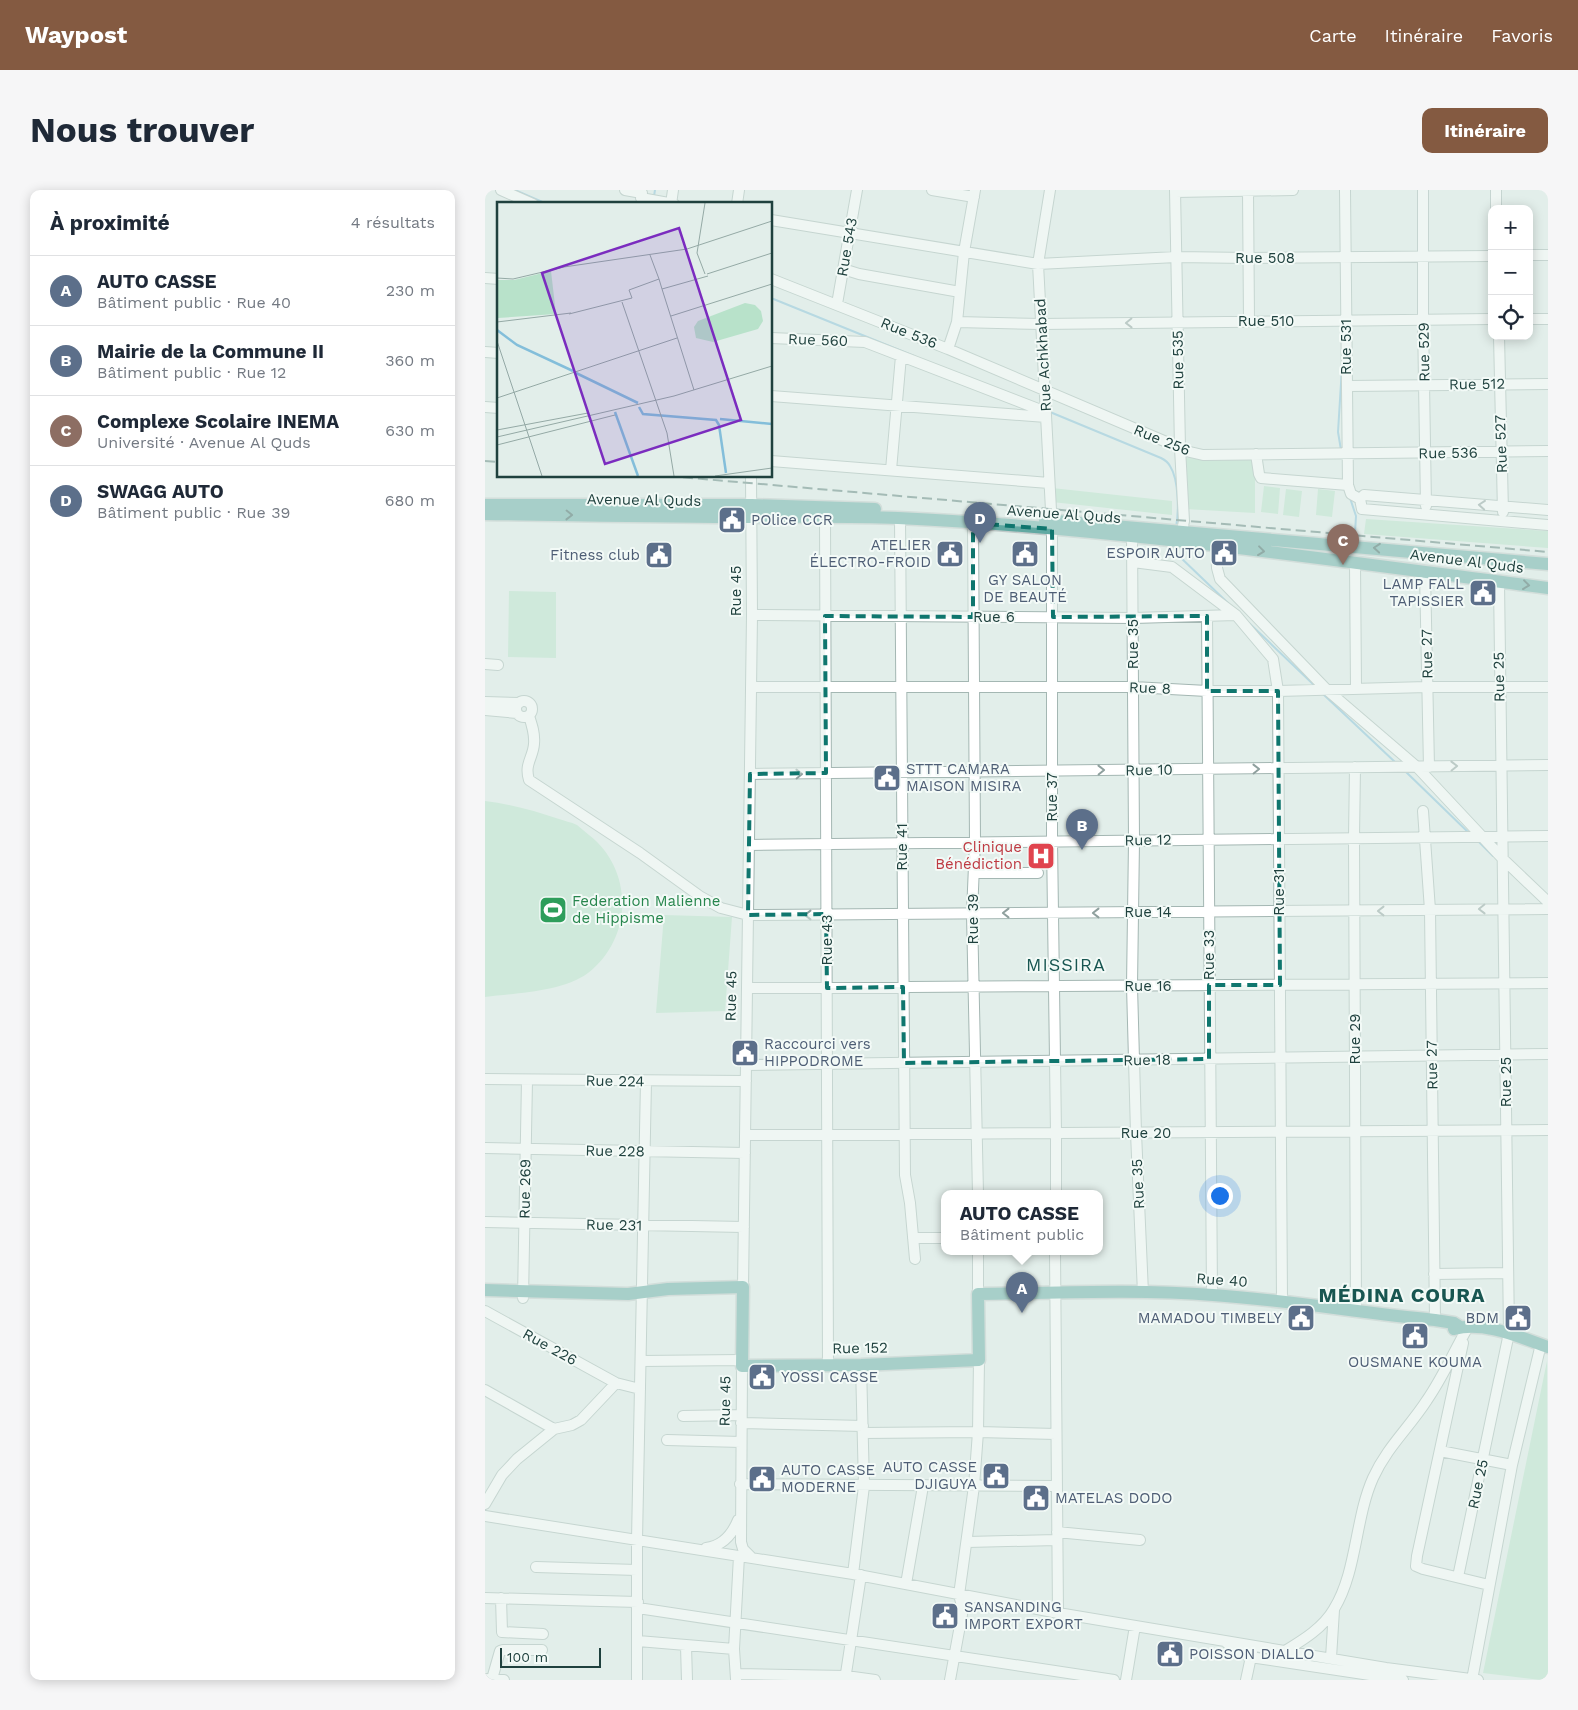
<!DOCTYPE html>
<html lang="fr">
<head>
<meta charset="utf-8">
<style>
	body { margin:0; font-family:"Work Sans",sans-serif; background:#f6f6f7; color:#1f2937 }
	.controls { position:absolute; right:15px; top:15px; display:grid; overflow:hidden; border-radius:10px; box-shadow:0 2px 12px #0003 }
	.controls button { width:45px; height:45px; display:grid; place-items:center; padding:0; border:0; border-bottom:1px solid #e0e1e3; background:#fff; color:#1f2937; font:25px sans-serif }
	.scale { position:absolute; left:15px; bottom:12px; width:101px; box-sizing:border-box; padding-left:5px; border:2px solid #1f413e; border-top:0; font-size:14px; line-height:18px; white-space:nowrap; color:#1f413e; -webkit-text-stroke:4px #f3faf7; paint-order:stroke }
	.you { position:absolute; left:734px; top:1005px; width:18px; height:18px; margin:-12px; border:4px solid #fff; border-radius:50%; background:#1a73e8; box-shadow:0 0 0 8px #1a73e833 }
	.badge { display:grid; place-items:center; width:32px; height:32px; border-radius:50%; background:#845a41; color:#fff; font-size:16px; font-weight:700 }
	.pin { position:absolute; translate:-50% -41px; filter:drop-shadow(0 1px 2px #0008) }
	.pin::after { content:''; position:absolute; top:26px; width:18px; height:15px; background:inherit; clip-path:polygon(0 0,100% 0,50% 100%) }
	.popup { position:absolute; left:456px; top:1000px; width:162px; height:65px; box-sizing:border-box; display:grid; place-content:center; border-radius:10px; background:#fff; filter:drop-shadow(0 1px 4px #0005); font-size:16px; white-space:nowrap; color:#747a83 }
	.popup b { font-size:19px; color:#1f2937 }
	.popup::after { content:''; position:absolute; left:50%; top:100%; margin-left:-10px; border:10px solid transparent; border-top-color:#fff }
	.list { margin:0; padding:0; list-style:none }
	h2 { display:flex; justify-content:space-between; align-items:center; height:65px; margin:0; padding:0 20px; font-size:21px }
	h2 small { font-size:16px; font-weight:400; color:#747a83 }
	.list li { display:grid; grid-template-columns:32px 1fr auto; gap:15px; align-items:center; box-sizing:border-box; height:70px; padding:0 20px; border-top:1px solid #e0e1e3 }
	.list b { display:block; font-size:19px; white-space:nowrap }
	.list p { margin:0; font-size:16px; white-space:nowrap; color:#747a83 }
	.list em { font-size:16px; font-style:normal; color:#747a83 }
	.icon { flex:none; width:28px; height:28px; fill:none; stroke:currentColor; stroke-width:2; stroke-linecap:round; stroke-linejoin:round }
	.map { position:relative; flex:none; width:1063px; height:1490px; overflow:hidden; border-radius:10px }
	header { display:flex; align-items:center; gap:30px; box-sizing:border-box; height:70px; padding:0 25px; background:#845a41; color:#fff }
	header strong { font-size:24px }
	nav { display:flex; gap:28px; margin-inline-start:auto; font-size:18px }
	.intro { display:flex; align-items:center; justify-content:space-between; box-sizing:border-box; height:120px; padding:0 30px }
	h1 { margin:0; font-size:35px }
	.button { padding:12px 22px; border-radius:10px; background:#845a41; color:#fff; font-size:18px; font-weight:700 }
	main { display:flex; gap:30px; padding:0 30px }
	aside { flex:1; background:#fff; border-radius:10px; box-shadow:0 2px 12px #0003 }
	.map>svg:first-child { display:block }
</style>
</head>
<body>
<header>
<strong>Waypost</strong>
<nav><a>Carte</a><a>Itinéraire</a><a>Favoris</a></nav>
</header>
<div class="intro"><h1>Nous trouver</h1><a class="button">Itinéraire</a></div>
<main>
<aside>
<h2>À proximité<small>4 résultats</small></h2>
<ul class="list">
<li><span class="badge" style="background:#5c6f8a">A</span><div><b>AUTO CASSE</b><p>Bâtiment public · Rue 40</p></div><em>230 m</em></li>
<li><span class="badge" style="background:#5c6f8a">B</span><div><b>Mairie de la Commune II</b><p>Bâtiment public · Rue 12</p></div><em>360 m</em></li>
<li><span class="badge" style="background:#8d6e63">C</span><div><b>Complexe Scolaire INEMA</b><p>Université · Avenue Al Quds</p></div><em>630 m</em></li>
<li><span class="badge" style="background:#5c6f8a">D</span><div><b>SWAGG AUTO</b><p>Bâtiment public · Rue 39</p></div><em>680 m</em></li>
</ul>
</aside>
<div class="map">
<svg width="1063" height="1490" viewBox="0 0 1063 1490">
	<rect width="100%" height="100%" fill="#e2eeea"/>
	<path fill="#b8e2ca" d="M698 268 770 269V323L700 319Z
		M779 296 795 298 793 324 776 322Z
		M567 298 687 311V325L567 312Z
		M801 299 817 301 814 327 798 325Z
		M833 299 850 301 847 327 831 325Z
		M881 329 1063 341V358L879 344Z
		M24 401 71 402V468L23 467Z
		M0 611C25 614 50 621 74 629 79 631 86 632 92 635 96 638 100 642 104 645 149 680 148 748 103 783 77 802 31 803 0 807Z
		M179 725 247 727 240 821 171 823Z
		M1062 1171 1063 1490H1056L998 1483Z"/>
	<g fill="none" stroke-linecap="round" stroke-linejoin="round">
		<path stroke="#83beda" stroke-width="2" d="M30 0 62 14
			M169 6 170 0
			M286 108 429 166
			M565 222 676 268C680 270 683 272 685 276 694 290 694 322 691 337
			M856 260 853 242 857 177
			M865 308 871 326 870 343
			M689 357 694 366 744 414
			M764 433 829 495
			M838 504 911 573
			M920 581 985 644
			M992 650 1008 666"/>
		<defs>
			<path id="minor" d="M16 0 48 14
				M140 0 157 3
				M447 0 489 7
				M565 0 553 74 567 339V651L571 943V1004
				M690 0 695 258 699 331 697 341
				M763 0 764 131
				M860 0 863 295 866 304 875 309
				M938 0V130L941 316
				M1011 0V19
				M690 2 808 0
				M156 8 189 14
				M186 14 188 0
				M252 14 254 0
				M286 30 553 74 691 67 763 68 1007 66
				M1044 65H1063
				M358 79 374 84 475 102
				M0 88 14 89
				M286 89 463 159 705 262 718 265 1063 261
				M352 114 372 0
				M1044 129H1063
				M472 132 556 134 1007 129
				M1014 146 1018 322
				M286 148 380 152 561 222
				M463 159 472 132 479 62 490 0
				M0 162 14 163
				M862 196 1063 194
				M286 206 561 227
				M0 217 14 218
				M771 264 774 284 776 288 863 295
				M286 271 564 293
				M406 280 416 166
				M1063 320 879 305 875 309 877 319 1063 335
				M340 326 343 1175
				M415 328 420 985 425 1013 430 1069
				M488 333 490 652 487 723 493 1004
				M647 346 649 651 647 796 651 943 658 1103
				M731 355 732 378 735 389 841 499 932 577 1018 669 1063 712
				M648 372 687 377 751 425 788 469 793 501 797 1111
				M870 373 871 499
				M940 382 944 577
				M267 425 648 428 751 425
				M722 426 727 1105
				M0 474 13 475
				M266 497H648L722 501H793L942 497H1063
				M31 519a8 8 0 1 1 16 0a8 8 0 1 1-16 0Z
				M0 512 34 513
				M0 520 32 523
				M44 526C47 535 50 544 49 554 48 568 39 574 44 590L155 663 216 707 236 718 263 725 1063 719
				M870 577 869 648 871 1120
				M265 584 1063 575
				M938 621 945 720 950 1130
				M264 655 1063 646
				M489 683H553
				M262 798 1063 793
				M261 875 1063 864
				M0 889 261 891
				M260 945 1063 940
				M0 958 260 963
				M0 1032 259 1037
				M428 1048H460
				M570 1062 573 1423
				M949 1084 1023 1083
				M258 1097 267 425 266 286
				M493 1104V1062
				M38 1108 42 890
				M0 1121 131 1193 155 1199
				M978 1153 932 1366 931 1376 938 1379 1004 1395
				M156 1171 257 1170
				M257 1176 256 1352 258 1359 266 1367
				M0 1200 69 1239
				M198 1226 256 1225
				M256 1233 378 1236
				M378 1243 493 1242 571 1244
				M182 1250 256 1252
				M955 1261 1027 1275
				M255 1294 571 1296
				M0 1314 17 1285 32 1269 69 1239 87 1235 96 1230 131 1193
				M0 1326 368 1384 573 1423 901 1478 993 1490
				M572 1342 655 1350
				M482 1352 572 1350
				M221 1358C237 1356 247 1345 253 1330
				M51 1377 152 1380
				M368 1384 379 1296 376 1175
				M973 1387 1024 1143 1014 392
				M421 1394 438 1296
				M0 1408 153 1412
				M16 1408 17 1442 58 1444
				M153 1418 629 1490
				M153 1451 249 1459
				M741 1452 747 1458 765 1467 918 1490
				M201 1456 202 1490
				M800 1461C818 1450 838 1438 849 1419 872 1382 870 1328 888 1288 902 1257 924 1238 942 1210 958 1187 969 1161 983 1137
				M846 1468 849 1420
				M251 1484 361 1486 390 1490
				M0 1489 19 1490
				M7 1489 15 1461 18 1460H57
				M251 1489 249 1459 254 1366
				M152 1490V1350L161 891
				M360 1490 376 1385
				M465 1490 478 1419 474 1405 489 1296 493 1242 494 1170
				M641 1490 650 1436
				M761 1490 767 1462
				M987 1490 1027 1275 1056 1154"/>
			<path id="major" d="M0 315H267L390 319
				M0 324C88 325 175 327 263 327 313 327 363 326 413 328 631 338 847 370 1063 398
				M560 330 1063 374
				M0 1100 143 1104 183 1099 258 1097 257 1176 376 1175 494 1170 493 1104C571 1103 650 1099 728 1105 802 1110 876 1123 950 1130L969 1133 975 1137
				M969 1139C1000 1131 1034 1147 1063 1157"/>
		</defs>
		<use href="#minor" stroke="#a4b7b3" stroke-width="12"/>
		<use href="#major" stroke="#c0cac9" stroke-width="15"/>
		<use href="#minor" stroke="#fff" stroke-width="10"/>
		<use href="#major" stroke="#61a9a2" stroke-width="12"/>
		<path stroke="#5a7d79" stroke-width="2" stroke-dasharray="10 5" stroke-linecap="butt" d="M0 271 14 272
			M183 286 1063 362"/>
	</g>
	<defs><path id="oneway-chevron" d="M-2-3.5L2.5 0L-2 3.5" fill="none" stroke-width="1.6" stroke-linecap="round" stroke-linejoin="round" transform="scale(1.25)"/></defs>
	<g stroke="#8fa09e">
		<use href="#oneway-chevron" transform="translate(644 133) rotate(179)"/>
		<use href="#oneway-chevron" transform="translate(997 315) rotate(-175)"/>
		<use href="#oneway-chevron" transform="translate(969 576) rotate(-1)"/>
		<use href="#oneway-chevron" transform="translate(771 579) rotate(-1)"/>
		<use href="#oneway-chevron" transform="translate(616 580) rotate(-1)"/>
		<use href="#oneway-chevron" transform="translate(314 584) rotate(-1)"/>
		<use href="#oneway-chevron" transform="translate(997 719) rotate(179)"/>
		<use href="#oneway-chevron" transform="translate(896 721) rotate(180)"/>
		<use href="#oneway-chevron" transform="translate(521 723) rotate(180)"/>
		<use href="#oneway-chevron" transform="translate(611 723) rotate(180)"/>
		<use href="#oneway-chevron" transform="translate(323 725) rotate(180)"/>
	</g>
	<g stroke="#305b57">
		<use href="#oneway-chevron" transform="translate(84 325) rotate(1)"/>
		<use href="#oneway-chevron" transform="translate(892 358) rotate(-175)"/>
		<use href="#oneway-chevron" transform="translate(776 361) rotate(7)"/>
		<use href="#oneway-chevron" transform="translate(1041 395) rotate(7)"/>
	</g>
	<path d="M0 0H1063V1490H0ZM488 333 567 339 568 427 722 426V501H793L795 795H724V869L419 873 418 797 342 798 341 724 263 725 265 584 341 583 340 426 488 427Z" fill="#e2eeea" fill-opacity=".55" fill-rule="evenodd"/>
	<path fill="none" stroke="#0f766e" stroke-width="4" stroke-dasharray="10 6" stroke-linejoin="round" d="M488 333 567 339 568 427 722 426V501H793L795 795H724V869L419 873 418 797 342 798 341 724 263 725 265 584 341 583 340 426 488 427Z"/>
	<defs>
		<symbol id="civic-square" viewBox="-11 -11 22 22"><rect x="-9" y="-9" width="18" height="18" rx="4" fill="#5c6f8a" stroke="#f3faf7"/><path d="M-.6-6.5H3V-4.5H.6V-3L4-1V1h2V6H-6V1h2V-1L-.6-3ZM-1.2 2.5V6h2.4V2.5Z" fill="#fff"/></symbol>
		<symbol id="hospital-square" viewBox="-11 -11 22 22"><rect x="-9" y="-9" width="18" height="18" rx="4" fill="#e0444e" stroke="#f3faf7"/><path d="M-5-5h3v3.5h4V-5h3V5h-3V1.5h-4V5h-3Z" fill="#fff"/></symbol>
		<symbol id="stadium-square" viewBox="-11 -11 22 22"><rect x="-9" y="-9" width="18" height="18" rx="4" fill="#2e9e5b" stroke="#f3faf7"/><path d="M0-5a6.5 5 0 1 0 0 10a6.5 5 0 1 0 0-10ZM-3.5-1.8h7v3.6h-7Z" fill="#fff"/></symbol>
	</defs>
	<g fill-rule="evenodd">
		<use href="#civic-square" x="231" y="314" width="32" height="32"/>
		<use href="#civic-square" x="723" y="347" width="32" height="32"/>
		<use href="#civic-square" x="449" y="348" width="32" height="32"/>
		<use href="#civic-square" x="524" y="348" width="32" height="32"/>
		<use href="#civic-square" x="158" y="349" width="32" height="32"/>
		<use href="#civic-square" x="982" y="387" width="32" height="32"/>
		<use href="#civic-square" x="386" y="572" width="32" height="32"/>
		<use href="#hospital-square" x="540" y="650" width="32" height="32"/>
		<use href="#stadium-square" x="52" y="704" width="32" height="32"/>
		<use href="#civic-square" x="244" y="847" width="32" height="32"/>
		<use href="#civic-square" x="800" y="1112" width="32" height="32"/>
		<use href="#civic-square" x="1017" y="1112" width="32" height="32"/>
		<use href="#civic-square" x="914" y="1130" width="32" height="32"/>
		<use href="#civic-square" x="261" y="1171" width="32" height="32"/>
		<use href="#civic-square" x="495" y="1270" width="32" height="32"/>
		<use href="#civic-square" x="261" y="1273" width="32" height="32"/>
		<use href="#civic-square" x="535" y="1292" width="32" height="32"/>
		<use href="#civic-square" x="444" y="1410" width="32" height="32"/>
		<use href="#civic-square" x="669" y="1448" width="32" height="32"/>
	</g>
	<g text-anchor="middle" dominant-baseline="central" stroke-width="4" stroke-linejoin="round" paint-order="stroke">
		<g font-size="15" fill="#1f413e" stroke="#f3faf7">
			<text transform="translate(362 57) rotate(-80)">Rue 543</text>
			<text x="780" y="68">Rue 508</text>
			<text x="781" y="131">Rue 510</text>
			<text transform="translate(424 143) rotate(22)">Rue 536</text>
			<text transform="translate(333 150) rotate(2)">Rue 560</text>
			<text transform="translate(861 157) rotate(-90)">Rue 531</text>
			<text transform="translate(939 162) rotate(-91)">Rue 529</text>
			<text transform="translate(558 165) rotate(-93)">Rue Achkhabad</text>
			<text transform="translate(693 170) rotate(-91)">Rue 535</text>
			<text transform="translate(992 194) rotate(-1)">Rue 512</text>
			<text transform="translate(677 250) rotate(22)">Rue 256</text>
			<text transform="translate(1016 254) rotate(-92)">Rue 527</text>
			<text transform="translate(963 263) rotate(-1)">Rue 536</text>
			<text transform="translate(159 310) rotate(1)">Avenue Al Quds</text>
			<text transform="translate(579 324) rotate(4)">Avenue Al Quds</text>
			<text transform="translate(982 371) rotate(7)">Avenue Al Quds</text>
			<text transform="translate(251 401) rotate(-90)">Rue 45</text>
			<text x="509" y="427">Rue 6</text>
			<text transform="translate(648 454) rotate(-90)">Rue 35</text>
			<text transform="translate(942 464) rotate(-91)">Rue 27</text>
			<text transform="translate(1014 487) rotate(-91)">Rue 25</text>
			<text transform="translate(665 498) rotate(2)">Rue 8</text>
			<text transform="translate(664 580) rotate(-1)">Rue 10</text>
			<text transform="translate(567 607) rotate(-90)">Rue 37</text>
			<text transform="translate(663 650) rotate(-1)">Rue 12</text>
			<text transform="translate(417 657) rotate(-90)">Rue 41</text>
			<text transform="translate(794 702) rotate(-90)">Rue 31</text>
			<text x="663" y="722">Rue 14</text>
			<text transform="translate(488 729) rotate(-90)">Rue 39</text>
			<text transform="translate(342 750) rotate(-90)">Rue 43</text>
			<text transform="translate(724 765) rotate(-90)">Rue 33</text>
			<text x="663" y="796">Rue 16</text>
			<text transform="translate(246 806) rotate(-89)">Rue 45</text>
			<text transform="translate(870 849) rotate(-90)">Rue 29</text>
			<text transform="translate(662 870) rotate(-1)">Rue 18</text>
			<text transform="translate(947 875) rotate(-91)">Rue 27</text>
			<text transform="translate(130 891) rotate(1)">Rue 224</text>
			<text transform="translate(1021 892) rotate(-90)">Rue 25</text>
			<text x="661" y="943">Rue 20</text>
			<text transform="translate(130 961) rotate(1)">Rue 228</text>
			<text transform="translate(653 994) rotate(-93)">Rue 35</text>
			<text transform="translate(40 999) rotate(-89)">Rue 269</text>
			<text transform="translate(129 1035) rotate(1)">Rue 231</text>
			<text transform="translate(737 1090) rotate(4)">Rue 40</text>
			<text transform="translate(65 1157) rotate(29)">Rue 226</text>
			<text transform="translate(375 1158) rotate(-1)">Rue 152</text>
			<text transform="translate(240 1211) rotate(-89)">Rue 45</text>
			<text transform="translate(993 1294) rotate(-78)">Rue 25</text>
		</g>
		<g font-size="15" fill="#4e5e75" stroke="#f3faf7" text-anchor="start">
			<text x="266" y="330">POlice CCR</text>
			<text x="446" y="355" text-anchor="end">ATELIER<tspan x="446" dy="17">ÉLECTRO-FROID</tspan></text>
			<text x="720" y="363" text-anchor="end">ESPOIR AUTO</text>
			<text x="155" y="365" text-anchor="end">Fitness club</text>
			<text x="540" y="390" text-anchor="middle">GY SALON<tspan x="540" dy="17">DE BEAUTÉ</tspan></text>
			<text x="979" y="394" text-anchor="end">LAMP FALL<tspan x="979" dy="17">TAPISSIER</tspan></text>
			<text x="421" y="579">STTT CAMARA<tspan x="421" dy="17">MAISON MISIRA</tspan></text>
			<text x="279" y="854">Raccourci vers<tspan x="279" dy="17">HIPPODROME</tspan></text>
			<text x="797" y="1128" text-anchor="end">MAMADOU TIMBELY</text>
			<text x="1014" y="1128" text-anchor="end">BDM</text>
			<text x="930" y="1172" text-anchor="middle">OUSMANE KOUMA</text>
			<text x="296" y="1187">YOSSI CASSE</text>
			<text x="492" y="1277" text-anchor="end">AUTO CASSE<tspan x="492" dy="17">DJIGUYA</tspan></text>
			<text x="296" y="1280">AUTO CASSE<tspan x="296" dy="17">MODERNE</tspan></text>
			<text x="570" y="1308">MATELAS DODO</text>
			<text x="479" y="1417">SANSANDING<tspan x="479" dy="17">IMPORT EXPORT</tspan></text>
			<text x="704" y="1464">POISSON DIALLO</text>
		</g>
		<g font-size="15" fill="#be3a42" stroke="#f3faf7" text-anchor="end">
			<text x="537" y="657">Clinique<tspan x="537" dy="17">Bénédiction</tspan></text>
		</g>
		<g font-size="15" fill="#27864d" stroke="#f3faf7" text-anchor="start">
			<text x="87" y="711">Federation Malienne<tspan x="87" dy="17">de Hippisme</tspan></text>
		</g>
		<g font-size="18" letter-spacing="1" fill="#185651" stroke="#f3faf7">
			<text x="581" y="774">MISSIRA</text>
		</g>
		<g font-size="20" font-weight="bold" letter-spacing="1" fill="#185651" stroke="#f3faf7">
			<text x="917" y="1105">MÉDINA COURA</text>
		</g>
	</g>
	<g transform="translate(12 12)">
		<rect width="275" height="275" fill="#e2eeea"/>
		<path d="M54 69 59 112 1 116 0 78H17ZM248 101 258 103 264 109 266 119 261 127 216 140 199 136 197 125 201 119Z" fill="#b8e2ca"/>
		<path fill="none" stroke="#83beda" stroke-width="2.5" d="M0 128 20 143 76 169M79 171 141 201M142 205 146 212 219 218 222 223 229 271M118 210 141 274M223 217 275 222"/>
		<path fill="none" stroke="#94a9a5" stroke-width="1" d="M153 53 162 77M208 72 200 51 208 1M210 72 275 51M0 76 16 77 67 65 190 47 275 19M165 87 197 188M125 100 170 231 177 274M72 112 135 96 132 88 162 77 165 87 211 74M174 114 275 82M0 120 74 111M0 139 45 274M0 196 180 136M0 228 91 211M0 235 177 194 275 164M0 243 118 213M218 274 275 266"/>
		<path fill="#7b2cbf" fill-opacity="0.15" stroke="#7b2cbf" stroke-width="2.5" d="M182 26 244 218 108 262 45 71Z"/>
		<rect width="275" height="275" fill="none" stroke="#1f413e" stroke-width="2.5"/>
	</g>
</svg>
<div class="controls">
<button>+</button>
<button>−</button>
<button><svg class="icon" aria-label="locate" viewBox="0 0 24 24"><circle cx="12" cy="12" r="6"/><path d="M12 2v4M12 18v4M2 12h4M18 12h4"/></svg></button>
</div>
<div class="scale">100 m</div>
<div class="you"></div>
<div class="pin badge" style="left:537px;top:1123px;background:#5c6f8a">A</div>
<div class="popup"><b>AUTO CASSE</b>Bâtiment public</div>
<div class="pin badge" style="left:597px;top:660px;background:#5c6f8a">B</div>
<div class="pin badge" style="left:858px;top:375px;background:#8d6e63">C</div>
<div class="pin badge" style="left:495px;top:353px;background:#5c6f8a">D</div>
</div>
</main>
</body>
</html>
